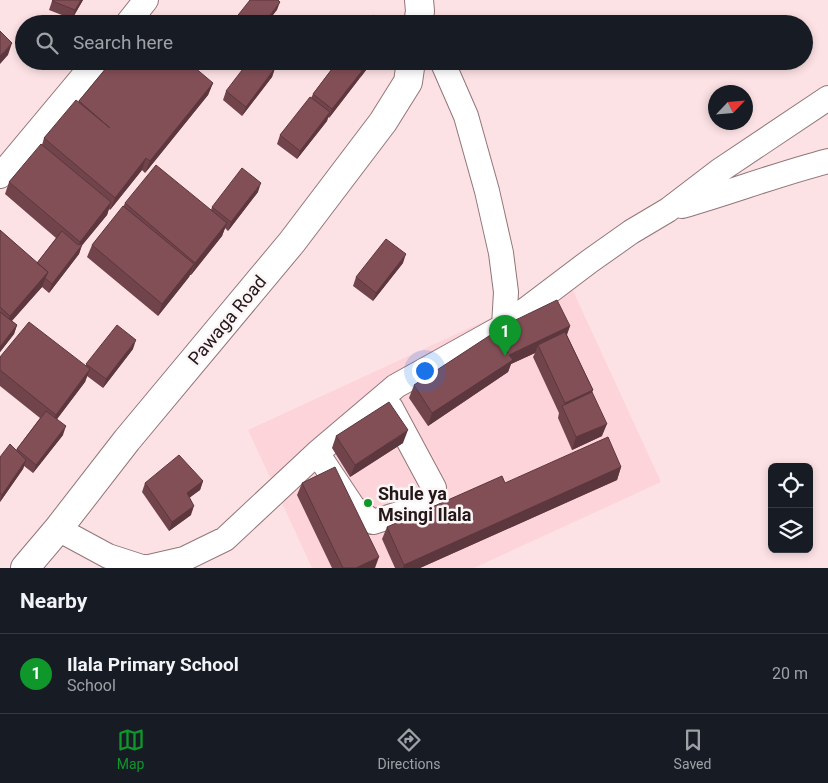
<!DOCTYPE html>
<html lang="en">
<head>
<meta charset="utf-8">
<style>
	body { margin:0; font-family:Roboto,sans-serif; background:#20242c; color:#f1f3f6 }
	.controls { position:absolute; right:15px; bottom:15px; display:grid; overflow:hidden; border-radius:8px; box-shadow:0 2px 8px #0003 }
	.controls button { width:45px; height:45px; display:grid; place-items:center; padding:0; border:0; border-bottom:1px solid #363941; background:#171b24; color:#f1f3f6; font:25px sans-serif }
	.compass { position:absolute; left:708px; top:85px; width:45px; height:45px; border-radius:50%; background:#171b24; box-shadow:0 2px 8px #0003; rotate:64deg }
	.you { position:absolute; left:424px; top:370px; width:18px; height:18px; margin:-12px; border:4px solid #fff; border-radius:50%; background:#1a73e8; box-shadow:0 0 0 8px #1a73e833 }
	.badge { display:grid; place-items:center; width:32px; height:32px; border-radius:50%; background:#0f972c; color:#fff; font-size:16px; font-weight:700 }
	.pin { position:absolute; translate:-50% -41px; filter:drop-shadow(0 1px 2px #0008) }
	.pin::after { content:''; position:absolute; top:26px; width:18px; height:15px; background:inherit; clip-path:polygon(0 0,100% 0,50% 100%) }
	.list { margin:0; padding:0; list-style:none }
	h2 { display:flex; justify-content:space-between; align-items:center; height:65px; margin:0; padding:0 20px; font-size:21px }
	h2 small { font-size:16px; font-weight:400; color:#9ea1a6 }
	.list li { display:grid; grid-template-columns:32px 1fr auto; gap:15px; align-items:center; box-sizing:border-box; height:80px; padding:0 20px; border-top:1px solid #363941 }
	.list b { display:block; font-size:19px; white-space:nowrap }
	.list p { margin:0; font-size:16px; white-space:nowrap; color:#9ea1a6 }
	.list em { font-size:16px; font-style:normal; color:#9ea1a6 }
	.icon { flex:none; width:28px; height:28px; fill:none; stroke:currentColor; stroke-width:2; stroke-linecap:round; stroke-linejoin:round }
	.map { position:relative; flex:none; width:828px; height:568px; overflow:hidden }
	.search { position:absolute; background:#171b24; box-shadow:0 2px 8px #0003; left:15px; right:15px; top:15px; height:55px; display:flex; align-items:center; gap:12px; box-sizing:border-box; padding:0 18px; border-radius:28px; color:#9ea1a6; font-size:19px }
	.sheet { height:145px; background:#171b24 }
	nav { display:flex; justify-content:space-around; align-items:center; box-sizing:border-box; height:70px; border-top:1px solid #363941; background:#171b24; font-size:14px; color:#9ea1a6 }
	nav a { display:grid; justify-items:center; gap:2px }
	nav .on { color:#0f972c }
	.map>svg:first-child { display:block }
</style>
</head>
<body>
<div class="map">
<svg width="828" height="568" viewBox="0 0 828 568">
	<rect width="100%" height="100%" fill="#fde2e5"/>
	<path fill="#fdd4d9" d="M569 282 661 482 474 568H312L248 430Z"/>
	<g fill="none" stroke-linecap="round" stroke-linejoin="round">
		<defs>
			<path id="minor" d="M127 24 146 0
				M442 61 466 116 487 191 501 253 506 292 504 326
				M0 176 96 61
				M682 206C731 192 778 174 828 161
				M317 453 353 507 373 522 405 512 430 502 434 488 391 408
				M58 529 108 556 145 568 184 559 225 539 317 453 396 386 504 326 590 261 631 232 668 210 719 171 828 98"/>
			<path id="major" d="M418 24 420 11 419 0
				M25 568 58 529 127 440 292 242 383 122 408 82 411 61"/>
		</defs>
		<use href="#minor" stroke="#927579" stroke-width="26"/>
		<use href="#major" stroke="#927579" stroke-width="30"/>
		<use href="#minor" stroke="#fff" stroke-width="24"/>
		<use href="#major" stroke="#fff" stroke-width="28"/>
	</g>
	<path fill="#71444b" d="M83 0 72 19 49 10 52 1Z
		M338 61H373L329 118 328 117 327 121 297 159 277 144 280 135 311 98 313 94Z
		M275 68 272 77 242 116 223 100 226 91Z
		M213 83 208 95 145 173 142 170 110 210 109 209 107 215 82 245 79 254 49 293 42 287 12 321 17 325 14 334 0 352V230L37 263 56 238 5 194 9 182 42 145 44 138 79 102V101Z
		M258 192 228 231 225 228 222 236 191 275H190L189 277 158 316 87 257 92 245 123 207 125 203 211 210 212 207Z
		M403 263 373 301 353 286 356 277Z
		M570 326 567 335 593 390 592 392 602 436 572 450 558 418 559 413 533 357 535 353 511 364 508 372 428 426 409 398 414 385 495 333 497 329Z
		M133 349 103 388 87 376 85 382 57 419 63 435 33 473 24 466 23 469 0 502V457L16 450 40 418 0 386V357L86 366V364Z
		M336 436 403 443 350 477 332 448Z
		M621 467 617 480 420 568H395L382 539 387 527Z
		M203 481 200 490 189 497 191 515 169 531 142 492 145 483Z
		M302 483 375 568H332L297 495Z"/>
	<path fill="#5c373d" d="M81 0H83L72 19 75 10Z
		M280 2 277 10 266 24H263Z
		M12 43 8 55 0 64V56Z
		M369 61H373L360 78 363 69Z
		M275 68 272 77 242 116 246 107Z
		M362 71 359 79 329 118 332 109Z
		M213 83 208 95 145 173 150 161Z
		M330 112 327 121 297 159 300 151Z
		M146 158 142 170 110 210 115 198Z
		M261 183 258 192 228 231 231 222Z
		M111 202 107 215 75 254 80 242Z
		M227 223 222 236 191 275 195 263Z
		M82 245 79 254 49 293 52 284Z
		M406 254 403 263 373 301 376 293Z
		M194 264 189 277 158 316 162 304Z
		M48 272 42 287 5 328 10 316Z
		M17 325 14 334 0 352V347Z
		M570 326 565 338 538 345 535 353 511 364 508 372 428 426 432 413 509 355Z
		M136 340 133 349 103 388 106 379Z
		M90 369 85 382 51 427 56 415Z
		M593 390 588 403 563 408 565 403Z
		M607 424 602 436 572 450 576 437Z
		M66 426 63 435 33 473 36 465Z
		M408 430 403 443 350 477 355 465Z
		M26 460 23 469 0 502 2 495Z
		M621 467 617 480 420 568H403L404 565Z
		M203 481 200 490 184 502 187 493Z
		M194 506 191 515 169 531 172 522Z
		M379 557 375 568H356Z"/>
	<path fill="#834f57" stroke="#5c373d" d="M53 0H81L75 10 52 1Z
		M250 0H278L280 2 263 24H231Z
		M373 15 384 24H367Z
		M0 31 12 43 0 56Z
		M112 61H187L213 83 150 161 146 158 115 198 44 138 76 100 110 128 79 101Z
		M249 61H267L275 68 246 107 226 91Z
		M338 61H351L362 71 332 109 313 94Z
		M353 61H369L363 69Z
		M310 97 330 112 300 151 280 135Z
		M41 144 111 202 80 242 9 182Z
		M156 165 227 223 195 263 125 203Z
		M242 168 261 183 231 222 212 207Z
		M123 206 194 264 162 304 92 245Z
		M0 230 48 272 10 316 0 307Z
		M62 231 78 245 80 244 82 245 52 284 45 278 48 272 37 263Z
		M386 239 406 254 376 293 356 277Z
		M557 300 570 326 509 355 513 360 432 413 414 385 495 332 508 353 497 329Z
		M0 312 17 325 0 347Z
		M29 322 90 369 56 415 0 370V357Z
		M117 325 136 340 106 379 86 364Z
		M565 332 593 390 565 403 538 345Z
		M592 392 607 424 576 437 562 406Z
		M389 402 408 430 355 465 336 436Z
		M46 411 66 426 36 465 17 449Z
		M608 437 621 467 404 565 387 527 502 476 505 483Z
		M10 444 26 460 2 495 0 493V457Z
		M179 455 203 481 187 493 194 506 172 522 145 483Z
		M335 467 379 557 356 568H343L302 483Z"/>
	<circle fill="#0f972c" stroke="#fcf5f6" stroke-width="2" cx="368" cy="503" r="5"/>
	<g text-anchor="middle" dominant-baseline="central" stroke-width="5" stroke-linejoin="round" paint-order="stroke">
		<g font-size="18" fill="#221719" stroke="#fcf5f6">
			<text transform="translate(227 320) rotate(-50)">Pawaga Road</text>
		</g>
		<g font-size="18" font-weight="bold" fill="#221719" stroke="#fcf5f6" text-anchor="start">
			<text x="378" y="493">Shule ya<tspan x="378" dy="21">Msingi Ilala</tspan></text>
		</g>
	</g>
</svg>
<div class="controls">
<button><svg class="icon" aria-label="locate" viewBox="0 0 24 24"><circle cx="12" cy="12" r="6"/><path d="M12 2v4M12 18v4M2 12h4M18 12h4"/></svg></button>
<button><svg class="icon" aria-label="layers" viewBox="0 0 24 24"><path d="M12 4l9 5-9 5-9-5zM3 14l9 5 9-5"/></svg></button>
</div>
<svg class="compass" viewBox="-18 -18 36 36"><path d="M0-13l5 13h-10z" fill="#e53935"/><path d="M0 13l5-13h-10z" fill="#9ea1a6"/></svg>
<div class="you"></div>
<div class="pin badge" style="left:505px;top:356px">1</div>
<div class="search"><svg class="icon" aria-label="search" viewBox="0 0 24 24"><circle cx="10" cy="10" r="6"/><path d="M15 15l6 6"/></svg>Search here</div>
</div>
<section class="sheet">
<h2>Nearby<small></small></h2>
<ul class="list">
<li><span class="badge">1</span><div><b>Ilala Primary School</b><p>School</p></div><em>20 m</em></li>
</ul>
</section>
<nav>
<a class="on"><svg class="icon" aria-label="map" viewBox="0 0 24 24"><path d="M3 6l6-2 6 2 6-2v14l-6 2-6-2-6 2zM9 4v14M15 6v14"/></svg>Map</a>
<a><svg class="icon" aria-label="directions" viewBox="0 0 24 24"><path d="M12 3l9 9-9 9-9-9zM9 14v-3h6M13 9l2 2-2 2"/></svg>Directions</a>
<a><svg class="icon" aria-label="saved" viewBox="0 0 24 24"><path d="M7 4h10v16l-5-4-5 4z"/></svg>Saved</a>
</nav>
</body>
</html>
